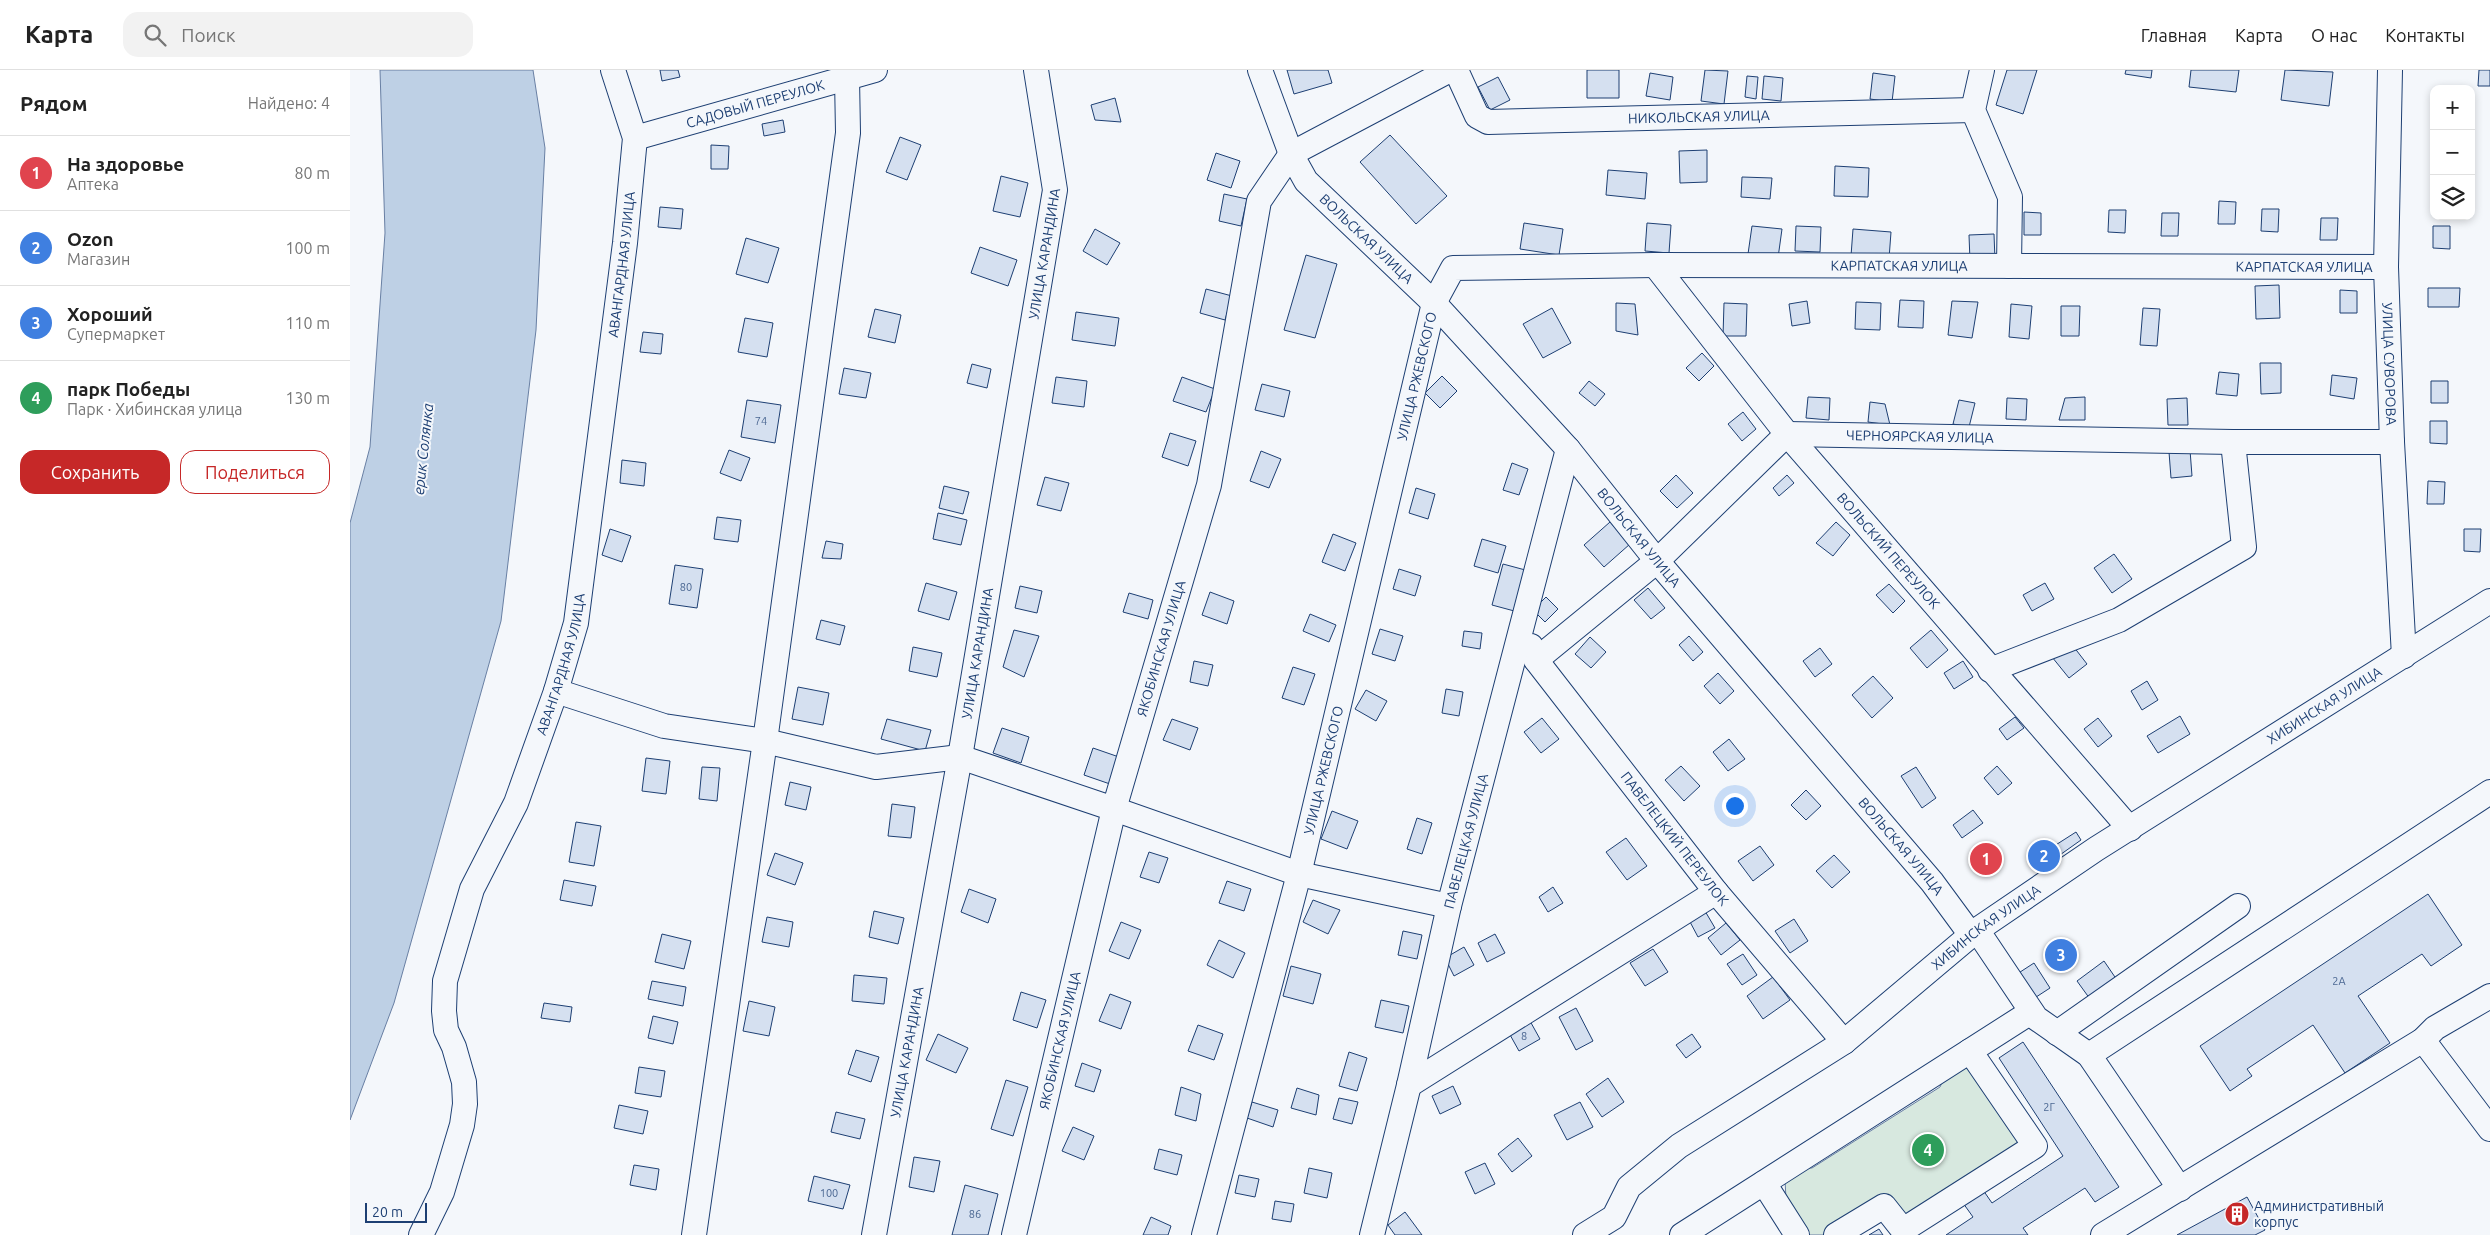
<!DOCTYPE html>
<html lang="ru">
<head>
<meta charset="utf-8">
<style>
	body { margin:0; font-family:Ubuntu,sans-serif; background:#f2f2f2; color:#222 }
	.controls { position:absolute; right:15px; top:15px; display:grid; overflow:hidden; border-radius:10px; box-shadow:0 2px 8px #0003 }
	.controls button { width:45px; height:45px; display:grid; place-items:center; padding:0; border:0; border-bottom:1px solid #e0e0e0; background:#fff; color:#222; font:25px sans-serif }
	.scale { position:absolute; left:15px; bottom:12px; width:62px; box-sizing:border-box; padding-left:5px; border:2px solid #1d3f73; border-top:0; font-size:14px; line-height:18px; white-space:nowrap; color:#1d3f73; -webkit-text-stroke:4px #f4f7fb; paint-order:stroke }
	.you { position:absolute; left:1384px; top:735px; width:18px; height:18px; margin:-12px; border:4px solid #fff; border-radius:50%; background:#1a73e8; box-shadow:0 0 0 8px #1a73e833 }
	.badge { display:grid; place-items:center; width:32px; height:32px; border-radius:50%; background:#c62828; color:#fff; font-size:16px; font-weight:700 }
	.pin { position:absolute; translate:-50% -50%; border:2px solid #fff; box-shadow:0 1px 5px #0006 }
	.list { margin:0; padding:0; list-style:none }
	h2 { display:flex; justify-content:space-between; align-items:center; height:65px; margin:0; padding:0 20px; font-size:21px }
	h2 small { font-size:16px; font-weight:400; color:#767676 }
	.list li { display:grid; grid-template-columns:32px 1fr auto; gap:15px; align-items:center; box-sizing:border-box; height:75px; padding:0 20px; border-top:1px solid #e0e0e0 }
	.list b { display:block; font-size:19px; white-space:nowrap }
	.list p { margin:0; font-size:16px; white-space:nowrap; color:#767676 }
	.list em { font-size:16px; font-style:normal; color:#767676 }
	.actions { display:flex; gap:10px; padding:15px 20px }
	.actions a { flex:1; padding:11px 0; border:1px solid #c62828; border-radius:15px; text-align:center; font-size:18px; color:#c62828 }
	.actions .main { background:#c62828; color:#fff }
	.icon { flex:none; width:28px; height:28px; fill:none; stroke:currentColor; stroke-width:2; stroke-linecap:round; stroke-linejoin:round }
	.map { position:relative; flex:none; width:2140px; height:1165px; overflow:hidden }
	header { display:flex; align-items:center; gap:30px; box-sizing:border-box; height:70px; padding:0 25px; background:#fff; border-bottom:1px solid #e0e0e0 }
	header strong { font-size:24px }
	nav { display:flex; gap:28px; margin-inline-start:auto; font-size:18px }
	.search { width:350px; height:45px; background:#f2f2f2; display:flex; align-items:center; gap:12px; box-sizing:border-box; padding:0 18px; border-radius:15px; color:#767676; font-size:19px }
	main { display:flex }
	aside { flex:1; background:#fff }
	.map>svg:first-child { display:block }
</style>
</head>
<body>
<header>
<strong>Карта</strong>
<div class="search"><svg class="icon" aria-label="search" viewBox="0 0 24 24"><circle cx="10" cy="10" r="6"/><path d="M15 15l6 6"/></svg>Поиск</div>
<nav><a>Главная</a><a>Карта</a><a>О нас</a><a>Контакты</a></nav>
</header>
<main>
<aside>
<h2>Рядом<small>Найдено: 4</small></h2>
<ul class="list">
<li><span class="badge" style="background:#e0444e">1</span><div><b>На здоровье</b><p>Аптека</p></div><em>80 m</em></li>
<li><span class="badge" style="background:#3f7fe0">2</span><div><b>Ozon</b><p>Магазин</p></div><em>100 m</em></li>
<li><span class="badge" style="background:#3f7fe0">3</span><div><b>Хороший</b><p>Супермаркет</p></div><em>110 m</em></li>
<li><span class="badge" style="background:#2e9e5b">4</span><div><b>парк Победы</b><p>Парк · Хибинская улица</p></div><em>130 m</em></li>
</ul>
<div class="actions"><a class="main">Сохранить</a><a>Поделиться</a></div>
</aside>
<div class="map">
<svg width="2140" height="1165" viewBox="0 0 2140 1165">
	<rect width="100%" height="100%" fill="#f4f7fb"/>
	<path fill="#d7e8df" stroke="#687fa3" d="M1611 998 1622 999 1667 1061 1668 1072 1663 1083 1567 1148 1545 1145 1480 1165H1459L1436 1129 1435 1110 1450 1098H1462L1590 1017 1594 1008Z"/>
	<path fill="#bed0e5" stroke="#687fa3" d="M30 0H183L195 78 186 260 151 551 44 933 0 1050V453L20 377 35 163Z"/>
	<path fill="#d5e0f0" stroke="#1d3f73" d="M310 0H328L330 7 312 11Z
		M937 0H978L982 13 944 24Z
		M1237 0H1269V28H1237Z
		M1355 0 1378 1 1374 34 1351 31Z
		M1657 0H1687L1673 44 1646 35Z
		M1776 0H1802L1801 8 1775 4Z
		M1841 0H1889L1886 22 1839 17Z
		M1935 0 1983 2 1979 36 1931 30Z
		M2129 0H2140V16H2128Z
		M1300 3 1323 7 1320 30 1296 26Z
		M1523 3 1545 6 1542 32 1520 29Z
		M1397 6 1408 7 1406 29 1395 27Z
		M1414 6 1433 8 1431 31 1412 29Z
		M1148 7 1160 30 1140 40 1128 17Z
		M765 28 771 52 745 50 741 35Z
		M433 50 435 62 414 66 412 54Z
		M1040 65 1097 126 1066 154 1010 92Z
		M550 67 571 75 557 110 536 102Z
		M361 75 379 76 378 99H361Z
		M1357 80V112L1330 113 1329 81Z
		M866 83 890 91 881 118 857 110Z
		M1485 96 1519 98 1518 127 1484 126Z
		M1258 100 1297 103 1295 129 1256 125Z
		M651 106 678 113 670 147 643 141Z
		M1392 107 1422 108 1420 129 1391 127Z
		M874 124 897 129 891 156 869 151Z
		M1869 131 1886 132 1885 154H1868Z
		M310 137 333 139 331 159 308 157Z
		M1912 139H1929L1928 162 1911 161Z
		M1759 140H1776L1775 163 1758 162Z
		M1674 142 1691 143V165H1674Z
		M1812 143H1829L1828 166H1811Z
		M1971 148H1988L1987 170H1970Z
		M1174 153 1213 159 1209 185 1170 179Z
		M1297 153 1321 155 1319 183 1295 181Z
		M1402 156 1432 159 1428 188 1398 184Z
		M1446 156 1471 157 1470 182 1445 181Z
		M2083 156H2100V179L2083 178Z
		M745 159 770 173 757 195 733 181Z
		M1503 159 1541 162 1539 189 1501 186Z
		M1644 164 1645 190 1620 191 1619 165Z
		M396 168 429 178 418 213 386 204Z
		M630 177 667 190 658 216 621 203Z
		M956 185 987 194 965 268 934 260Z
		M1929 215 1930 248 1906 249 1905 216Z
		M2078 218H2110L2109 237H2078Z
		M856 219 882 226 875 250 850 243Z
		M1990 220 2007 221V243H1990Z
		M1550 230 1574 231 1573 258 1548 257Z
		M1457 231 1460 253 1442 256 1439 234Z
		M1602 231 1628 232 1622 268 1598 265Z
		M1506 232 1531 233 1530 260 1505 259Z
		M1266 233 1285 234 1288 265 1266 261Z
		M1374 233 1397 234 1396 266H1373Z
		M1661 234 1682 236 1679 269 1659 267Z
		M1711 236H1730L1729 266H1711Z
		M1202 238 1221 273 1193 288 1173 254Z
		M1793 238 1810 239 1807 276 1790 275Z
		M525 239 551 245 545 273 518 267Z
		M726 242 769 248 765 276 722 270Z
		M395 248 423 253 417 287 388 282Z
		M293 262 313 264 311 284 290 282Z
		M1352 283 1364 296 1349 311 1336 298Z
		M1910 293H1931V323L1911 324Z
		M622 294 641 299 637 318 617 313Z
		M494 298 521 303 516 328 489 324Z
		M1869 302 1889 304 1887 326 1866 324Z
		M1982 305 2007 308 2004 329 1980 325Z
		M1092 306 1107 321 1090 338 1075 323Z
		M706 307 737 311 734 337 702 333Z
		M832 307 865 319 856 342 823 331Z
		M1239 311 1255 324 1245 336 1229 323Z
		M2081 311H2098V333H2081Z
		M912 314 940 321 934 347 905 340Z
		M1458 327 1480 328 1479 350 1456 348Z
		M1735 327V350H1709L1715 328Z
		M1657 328 1677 329 1676 350 1656 349Z
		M1837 328 1838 355H1818L1817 329Z
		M397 330 431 335 425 373 391 367Z
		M1609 330 1625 333 1619 357 1603 354Z
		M1520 332 1535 334 1540 355 1518 352Z
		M1393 342 1406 359 1392 371 1378 354Z
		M2080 351H2097V374L2080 373Z
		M820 363 846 371 838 396 812 387Z
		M379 380 400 388 391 411 370 403Z
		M1840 380 1842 406 1821 408 1819 382Z
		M911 381 931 389 919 418 900 411Z
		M272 390 296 393 294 416 270 413Z
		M1162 393 1178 399 1169 425 1153 420Z
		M1326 405 1343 423 1327 438 1310 421Z
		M1437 405 1444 413 1429 426 1423 418Z
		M695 407 719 413 711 441 687 435Z
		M2078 411 2095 412 2094 434H2077Z
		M594 416 619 422 613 444 589 438Z
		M1066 418 1085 424 1078 449 1059 443Z
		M588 443 617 450 611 475 583 469Z
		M367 447 391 450 388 472 364 469Z
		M1260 452 1280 474 1254 497 1234 475Z
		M1486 452 1500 465 1483 486 1466 473Z
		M260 459 281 466 272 492 252 485Z
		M2114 459H2131L2130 482 2114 481Z
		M983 464 1006 473 995 501 972 492Z
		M1132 469 1156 476 1148 503 1124 496Z
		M476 471 493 474 491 489 472 488Z
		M1764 484 1782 509 1762 523 1744 498Z
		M1153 494 1179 501 1168 542 1142 535Z
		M325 495 353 499 347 538 319 534Z
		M1049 499 1071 506 1065 526 1043 519Z
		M576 513 607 522 599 550 568 541Z
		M1695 513 1704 529 1682 541 1673 525Z
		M1539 514 1555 531 1543 543 1526 525Z
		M670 516 692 521 687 543 665 538Z
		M1298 518 1315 538 1301 549 1284 530Z
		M860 522 884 531 877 554 852 545Z
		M779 523 803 530 798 549 773 542Z
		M1196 527 1208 539 1195 552 1183 540Z
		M960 544 986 555 979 572 953 561Z
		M471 550 495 556 490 575 466 569Z
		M1030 559 1053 566 1045 591 1022 584Z
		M664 560 689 566 674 607 653 597Z
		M1581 560 1598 580 1577 598 1560 578Z
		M1114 561 1132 563 1130 579 1112 576Z
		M1339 566 1353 582 1343 591 1329 575Z
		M1240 567 1256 582 1241 598 1225 584Z
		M1720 572 1737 594 1719 608 1702 587Z
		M563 577 592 583 587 607 559 601Z
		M1470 578 1482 594 1465 607 1453 591Z
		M844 591 863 595 858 616 840 612Z
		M1613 591 1623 607 1604 619 1594 603Z
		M943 597 965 604 954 635 932 628Z
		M1368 603 1384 621 1370 634 1354 616Z
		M1523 606 1543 628 1522 648 1502 625Z
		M1797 611 1808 630 1792 640 1781 621Z
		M448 617 479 623 473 655 442 649Z
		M1096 619 1113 622 1109 646 1092 643Z
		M1016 620 1037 631 1026 651 1005 639Z
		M1830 646 1840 664 1808 683 1797 666Z
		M1665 647 1674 658 1657 670 1649 659Z
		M1192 648 1209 669 1191 683 1174 662Z
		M1748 648 1762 666 1748 677 1734 659Z
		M537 649 581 660 575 681 531 669Z
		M822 649 848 658 840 680 813 670Z
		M652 658 679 667 671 693 643 683Z
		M1379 669 1395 689 1378 701 1363 682Z
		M743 678 769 687 760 714 734 705Z
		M296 688 320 691 316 724 292 721Z
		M1331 696 1350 716 1334 731 1315 710Z
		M1647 696 1662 713 1648 725 1634 708Z
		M352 697 370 698 367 731 349 729Z
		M1566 697 1586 728 1572 738 1551 706Z
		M440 712 461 717 456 740 435 735Z
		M1456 720 1471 736 1456 750 1441 735Z
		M542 734 565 737 561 768 538 766Z
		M1623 740 1633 753 1612 768 1603 755Z
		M982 741 1008 751 997 779 971 769Z
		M1067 748 1082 753 1072 784 1057 779Z
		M226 752 251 756 244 796 219 792Z
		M1726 762 1731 770 1707 787 1701 778Z
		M1276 768 1297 796 1277 810 1256 782Z
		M1697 773 1707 787 1690 798 1681 784Z
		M1410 776 1424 795 1403 811 1388 791Z
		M799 782 818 788 809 813 790 807Z
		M425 783 453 793 445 815 417 805Z
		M1484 785 1500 802 1482 818 1466 801Z
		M214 810 246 816 242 836 210 830Z
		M877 811 901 819 894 841 869 833Z
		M1203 817 1213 833 1198 842 1189 827Z
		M619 819 646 829 638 853 611 842Z
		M2078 824 2112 875 2081 896 2072 884 2008 926 2040 973 1995 1003 1963 955 1897 999 1902 1006 1880 1021 1850 976Z
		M963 830 990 840 978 864 953 852Z
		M524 841 554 848 548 874 519 867Z
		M1355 841 1365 858 1348 867 1339 850Z
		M417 847 443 852 439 877 412 872Z
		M1444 849 1458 871 1440 883 1425 861Z
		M771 852 791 860 779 889 759 881Z
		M1376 853 1390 870 1371 885 1358 868Z
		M1053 861 1072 865 1067 889 1048 885Z
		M312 864 341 871 334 899 305 892Z
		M1145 864 1155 883 1137 892 1128 873Z
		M869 870 895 883 883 908 857 895Z
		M1114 877 1124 895 1104 906 1095 888Z
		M1303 879 1318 902 1295 916 1280 893Z
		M1393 884 1407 905 1392 915 1377 894Z
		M1754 891 1767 910 1740 929 1727 911Z
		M1684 893 1700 918 1680 931 1664 906Z
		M941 896 971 904 963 934 933 926Z
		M504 905 537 908 534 934 502 931Z
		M1423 907 1440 930 1413 949 1397 926Z
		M302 911 336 917 333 936 298 929Z
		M671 922 696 930 687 958 663 950Z
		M760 924 781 932 771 959 749 951Z
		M1031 930 1059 936 1053 963 1025 957Z
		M399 931 425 937 419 966 393 961Z
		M194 933 222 937 220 952 191 948Z
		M1226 938 1243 971 1226 980 1209 947Z
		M303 946 328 952 323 974 298 968Z
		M1180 951 1190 969 1169 981 1159 963Z
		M848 955 873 964 864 990 838 981Z
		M588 964 618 978 606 1003 576 990Z
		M1342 964 1351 977 1336 988 1326 975Z
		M1673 972 1769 1117 1745 1132 1735 1118 1673 1158 1678 1165H1596L1623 1147 1613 1133 1633 1120 1642 1133 1713 1086 1649 988Z
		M506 980 529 987 521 1012 498 1004Z
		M999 982 1017 988 1007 1021 989 1016Z
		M732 993 751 1000 744 1022 725 1016Z
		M289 997 315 1001 311 1027 285 1023Z
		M1258 1008 1274 1032 1252 1047 1236 1024Z
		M656 1010 678 1017 663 1066 641 1059Z
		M1103 1016 1111 1034 1090 1044 1082 1026Z
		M831 1017 851 1024 846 1051 825 1045Z
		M947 1018 969 1025 966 1045 941 1038Z
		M989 1028 1008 1032 1002 1054 983 1049Z
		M902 1032 928 1040 923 1057 897 1048Z
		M1230 1032 1243 1057 1217 1070 1204 1045Z
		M269 1035 298 1041 293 1064 264 1058Z
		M486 1042 515 1049 510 1069 481 1062Z
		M723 1057 744 1066 734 1090 712 1081Z
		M1168 1068 1182 1086 1162 1102 1148 1084Z
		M809 1079 832 1085 827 1105 804 1099Z
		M564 1087 590 1091 584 1122 559 1117Z
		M1135 1093 1145 1114 1125 1124 1115 1102Z
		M284 1095 309 1099 306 1120 280 1115Z
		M959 1098 982 1103 977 1128 954 1123Z
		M889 1105 909 1109 905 1127 885 1123Z
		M464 1106 500 1115 493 1139 458 1131Z
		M615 1115 648 1124 638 1165H602Z
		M1897 1127 1915 1160 1905 1165H1827Z
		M925 1131 944 1134 941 1152 922 1149Z
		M1055 1142 1072 1165H1045L1038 1155Z
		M801 1147 821 1156 818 1165H793Z
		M1529 1159 1533 1165H1519Z"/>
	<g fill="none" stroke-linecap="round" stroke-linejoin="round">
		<defs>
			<g id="minor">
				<path id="s1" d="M910 0 941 84 956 111 1084 233 1218 379 1307 491 1582 812 1621 865"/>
				<path id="s2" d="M1106 0 1127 46 1138 52 1623 40"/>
				<path d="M1632 0 1623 40 1660 127 1659 196"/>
				<path id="s3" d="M2040 0 2036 197 2042 372 2054 586"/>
				<path id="s4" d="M285 68 525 0"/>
				<path id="s5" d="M1305 195 1437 364 1780 759"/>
				<path id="s6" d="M1181 576 1186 590 1366 822 1494 972"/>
				<path id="s7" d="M1186 590 1307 491 1437 364 1883 372H2042"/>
				<path d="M1640 600 1769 550 1894 477 1883 372"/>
				<path d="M206 621 314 656 415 671 526 697 610 687 764 739 949 804 1099 836"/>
				<path d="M1627 860 1686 948 1739 985 1830 1119"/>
				<path d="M1707 963 1888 836"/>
				<path d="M2073 970 2140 1059"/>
				<path d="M1739 985 2140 722"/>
				<path d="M1059 1015 1366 822"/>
				<path d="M1414 1113 1447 1165"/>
				<path id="s8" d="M71 1165 92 1122 112 1055 115 1034 114 1012 104 977 96 960 94 941 95 911 122 819 166 733 206 621 226 553 275 173 285 68 263 0"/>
				<path d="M344 1165 415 671 498 63 497 8 494 0"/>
				<path id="s9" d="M524 1165 610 687 705 120 686 0"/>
				<path id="s10" d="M664 1165 764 739 859 415 909 131 941 84 1100 0"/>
				<path id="s11" d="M854 1165 949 804 1084 233 1103 198 1305 195 2036 197"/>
				<path id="s12" d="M1022 1165 1059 1015 1099 836 1218 379"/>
				<path id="s13" d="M1235 1165 1264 1147 1279 1117 1329 1076 1494 972 1627 860 1746 779 2140 531"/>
				<path d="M1332 1165 1681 942"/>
				<path d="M1486 1165 1534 1136 1553 1160 1685 1076 1620 981"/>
				<path d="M1753 1165 2073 970 2085 958 2140 926"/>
			</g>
		</defs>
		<use href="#minor" stroke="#1d3f73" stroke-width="26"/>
		<use href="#minor" stroke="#f4f7fb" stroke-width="24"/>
	</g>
	<defs>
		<symbol id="building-disc" viewBox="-11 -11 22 22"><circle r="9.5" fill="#c62828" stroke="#f4f7fb"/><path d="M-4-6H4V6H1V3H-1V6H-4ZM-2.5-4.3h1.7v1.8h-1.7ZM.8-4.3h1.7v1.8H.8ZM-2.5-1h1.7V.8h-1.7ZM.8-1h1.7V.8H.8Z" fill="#fff"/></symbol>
	</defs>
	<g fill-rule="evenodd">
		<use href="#building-disc" x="1873" y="1130" width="28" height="28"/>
	</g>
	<g text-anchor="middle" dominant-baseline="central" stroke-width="4" stroke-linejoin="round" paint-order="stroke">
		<g font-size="11" fill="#4b6792">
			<text x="411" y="351">74</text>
			<text x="336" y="517">80</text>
			<text x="1989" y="911">2А</text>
			<text x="1174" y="966">8</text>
			<text x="1699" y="1037">2Г</text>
			<text x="479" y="1123">100</text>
			<text x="625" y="1144">86</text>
		</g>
		<g font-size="14" fill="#1d3f73" stroke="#f4f7fb">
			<text stroke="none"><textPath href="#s4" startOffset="125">САДОВЫЙ ПЕРЕУЛОК</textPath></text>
			<text stroke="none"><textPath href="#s2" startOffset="274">НИКОЛЬСКАЯ УЛИЦА</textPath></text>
			<text stroke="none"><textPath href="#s1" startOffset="204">ВОЛЬСКАЯ УЛИЦА</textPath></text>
			<text stroke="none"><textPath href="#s9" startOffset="996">УЛИЦА КАРАНДИНА</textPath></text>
			<text stroke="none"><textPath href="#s8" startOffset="1009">АВАНГАРДНАЯ УЛИЦА</textPath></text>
			<text stroke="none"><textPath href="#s11" startOffset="1446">КАРПАТСКАЯ УЛИЦА</textPath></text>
			<text stroke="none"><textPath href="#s11" startOffset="1851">КАРПАТСКАЯ УЛИЦА</textPath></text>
			<text stroke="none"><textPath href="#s3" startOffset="294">УЛИЦА СУВОРОВА</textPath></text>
			<text stroke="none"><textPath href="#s11" startOffset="885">УЛИЦА РЖЕВСКОГО</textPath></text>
			<text stroke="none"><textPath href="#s7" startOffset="471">ЧЕРНОЯРСКАЯ УЛИЦА</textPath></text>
			<text stroke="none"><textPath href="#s1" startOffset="609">ВОЛЬСКАЯ УЛИЦА</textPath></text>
			<text stroke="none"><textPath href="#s5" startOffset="369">ВОЛЬСКИЙ ПЕРЕУЛОК</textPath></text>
			<text stroke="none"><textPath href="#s10" startOffset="605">ЯКОБИНСКАЯ УЛИЦА</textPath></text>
			<text stroke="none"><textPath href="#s9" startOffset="591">УЛИЦА КАРАНДИНА</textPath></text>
			<text stroke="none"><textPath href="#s8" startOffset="604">АВАНГАРДНАЯ УЛИЦА</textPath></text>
			<text stroke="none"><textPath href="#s13" startOffset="915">ХИБИНСКАЯ УЛИЦА</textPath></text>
			<text stroke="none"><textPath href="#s11" startOffset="480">УЛИЦА РЖЕВСКОГО</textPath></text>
			<text stroke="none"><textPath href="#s6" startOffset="241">ПАВЕЛЕЦКИЙ ПЕРЕУЛОК</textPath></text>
			<text stroke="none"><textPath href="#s12" startOffset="405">ПАВЕЛЕЦКАЯ УЛИЦА</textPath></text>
			<text stroke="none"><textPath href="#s1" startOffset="1014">ВОЛЬСКАЯ УЛИЦА</textPath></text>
			<text stroke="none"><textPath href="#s13" startOffset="510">ХИБИНСКАЯ УЛИЦА</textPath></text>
			<text stroke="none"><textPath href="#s10" startOffset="200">ЯКОБИНСКАЯ УЛИЦА</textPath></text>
			<text stroke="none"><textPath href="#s9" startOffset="186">УЛИЦА КАРАНДИНА</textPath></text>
		</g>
		<g font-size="14" fill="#1d3f73" stroke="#f4f7fb" text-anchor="start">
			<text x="1904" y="1136">Административный<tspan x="1904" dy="16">корпус</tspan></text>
		</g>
		<g font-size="15" font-style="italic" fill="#1d3f73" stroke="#f4f7fb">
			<text transform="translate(73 379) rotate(-84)">ерик Солянка</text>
		</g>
	</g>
</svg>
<div class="controls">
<button>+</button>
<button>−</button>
<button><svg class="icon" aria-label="layers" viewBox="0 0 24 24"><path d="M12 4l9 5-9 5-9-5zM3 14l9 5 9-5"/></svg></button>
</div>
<div class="scale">20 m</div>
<div class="you"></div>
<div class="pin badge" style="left:1636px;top:789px;background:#e0444e">1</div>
<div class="pin badge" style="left:1694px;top:786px;background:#3f7fe0">2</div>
<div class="pin badge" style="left:1711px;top:885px;background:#3f7fe0">3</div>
<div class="pin badge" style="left:1578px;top:1080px;background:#2e9e5b">4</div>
</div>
</main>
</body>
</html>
